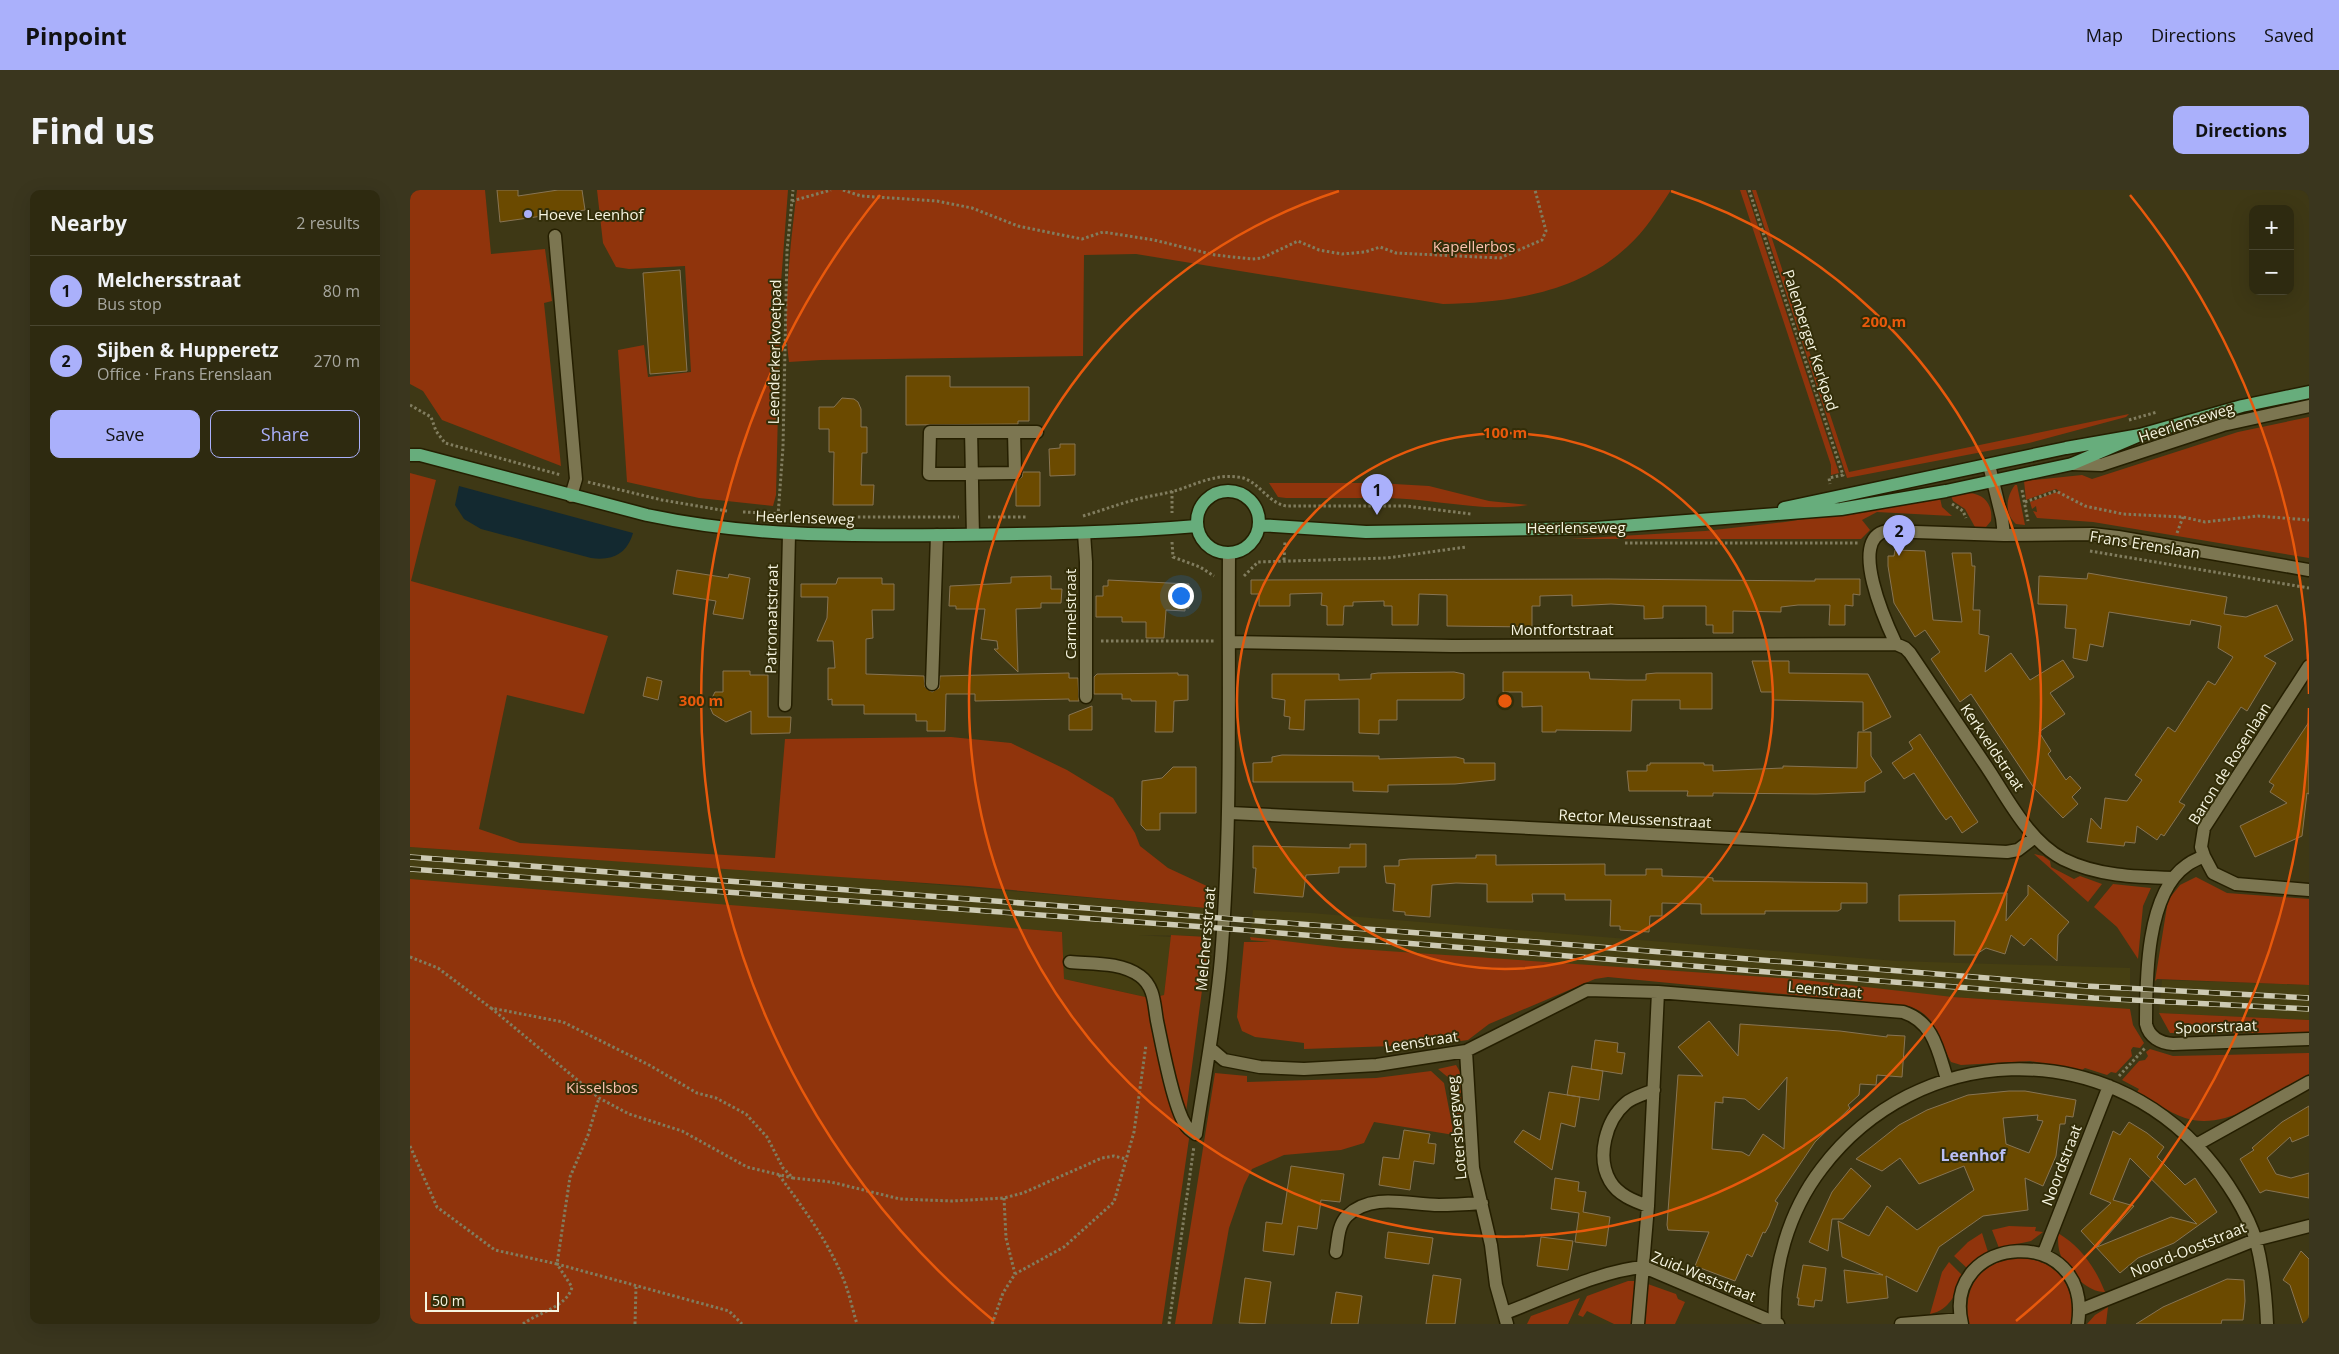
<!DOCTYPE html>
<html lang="en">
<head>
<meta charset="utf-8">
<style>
	body { margin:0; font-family:"Open Sans",sans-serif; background:#3a361e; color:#f1f3f6 }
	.controls { position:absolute; right:15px; top:15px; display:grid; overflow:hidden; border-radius:10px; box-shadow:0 5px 20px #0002 }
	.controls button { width:45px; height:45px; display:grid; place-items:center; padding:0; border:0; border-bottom:1px solid #494630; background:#2e2a10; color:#f1f3f6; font:25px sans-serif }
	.scale { position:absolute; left:15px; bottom:12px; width:134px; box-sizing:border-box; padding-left:5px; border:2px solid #f6f4e0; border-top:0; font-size:14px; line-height:18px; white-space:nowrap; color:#f6f4e0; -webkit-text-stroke:4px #332e09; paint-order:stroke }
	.you { position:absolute; left:770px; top:405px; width:18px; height:18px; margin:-12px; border:4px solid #fff; border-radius:50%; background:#1a73e8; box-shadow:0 0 0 8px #1a73e833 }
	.badge { display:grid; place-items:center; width:32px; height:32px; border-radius:50%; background:#aab0fb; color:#111; font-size:16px; font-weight:700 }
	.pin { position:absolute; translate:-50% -41px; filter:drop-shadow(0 1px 2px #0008) }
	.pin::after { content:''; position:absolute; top:26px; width:18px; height:15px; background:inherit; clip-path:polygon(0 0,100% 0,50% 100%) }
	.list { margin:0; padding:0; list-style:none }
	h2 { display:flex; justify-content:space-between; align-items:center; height:65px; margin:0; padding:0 20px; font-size:21px }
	h2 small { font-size:16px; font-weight:400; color:#a7a79f }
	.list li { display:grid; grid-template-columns:32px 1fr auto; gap:15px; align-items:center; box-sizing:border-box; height:70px; padding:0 20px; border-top:1px solid #494630 }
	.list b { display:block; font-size:19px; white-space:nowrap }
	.list p { margin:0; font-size:16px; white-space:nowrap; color:#a7a79f }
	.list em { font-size:16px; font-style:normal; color:#a7a79f }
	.actions { display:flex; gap:10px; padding:15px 20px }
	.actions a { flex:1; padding:11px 0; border:1px solid #aab0fb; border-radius:10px; text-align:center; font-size:18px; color:#aab0fb }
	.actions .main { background:#aab0fb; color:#111 }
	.map { position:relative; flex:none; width:1899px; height:1134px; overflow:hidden; border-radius:10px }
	header { display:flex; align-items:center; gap:30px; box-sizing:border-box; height:70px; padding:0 25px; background:#aab0fb; color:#111 }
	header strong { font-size:24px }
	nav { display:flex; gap:28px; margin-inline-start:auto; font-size:18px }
	.intro { display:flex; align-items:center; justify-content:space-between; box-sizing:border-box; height:120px; padding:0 30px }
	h1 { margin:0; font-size:35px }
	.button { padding:12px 22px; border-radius:10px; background:#aab0fb; color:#111; font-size:18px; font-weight:700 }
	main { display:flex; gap:30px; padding:0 30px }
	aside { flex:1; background:#2e2a10; border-radius:10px; box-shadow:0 5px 20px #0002 }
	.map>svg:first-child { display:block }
</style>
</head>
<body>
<header>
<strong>Pinpoint</strong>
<nav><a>Map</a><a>Directions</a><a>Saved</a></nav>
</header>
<div class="intro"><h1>Find us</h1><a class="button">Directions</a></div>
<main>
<aside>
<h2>Nearby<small>2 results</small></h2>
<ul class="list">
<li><span class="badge">1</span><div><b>Melchersstraat</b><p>Bus stop</p></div><em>80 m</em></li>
<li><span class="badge">2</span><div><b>Sijben &amp; Hupperetz</b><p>Office · Frans Erenslaan</p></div><em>270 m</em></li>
</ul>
<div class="actions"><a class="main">Save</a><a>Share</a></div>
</aside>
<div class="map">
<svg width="1899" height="1134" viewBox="0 0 1899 1134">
	<rect width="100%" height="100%" fill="#3e3815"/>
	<path fill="#463f12" d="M0 657 414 685 796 718 795 746 728 745 761 747 754 805 740 808 654 789 652 742 0 692Z
		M843 720 901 723 1486 771 1720 778V821L840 751Z
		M1752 790 1899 795V830L1749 823Z"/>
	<path fill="#90340c" d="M0 0H75L81 64 135 59 142 111 134 113 151 276 32 230 13 201 0 194Z
		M187 0H378L371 93 366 305 363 316 289 308 217 292 208 160 234 155 238 187 281 182 275 76 219 79 206 77 193 53Z
		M387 0H1261C1248 20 1235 41 1217 57 1168 103 1097 113 1033 114L726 64 674 65 673 166 411 170 379 172C372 122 381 51 387 0Z
		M1330 0H1336L1429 283 1421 285V275Z
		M1342 0H1346L1439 282 1719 224 1716 227 1619 253 1437 288Z
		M1899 227V368L1683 332 1627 328 1623 321 1627 322 1626 316 1622 319 1620 312 1649 301 1646 299 1616 310 1614 291 1672 285 1682 289 1828 242Z
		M0 283 26 290 1 391 198 446 174 524 97 505 69 639 110 653 365 668 375 549 541 547 601 553 657 580 703 608 725 643 730 656 758 678 799 697 796 718 558 696 0 657Z
		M859 293H967L1019 296 1079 311 1118 315C1069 323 1019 307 971 308L970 302H956V308H876L868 307Z
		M1605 295H1607L1615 335 1606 334C1594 323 1596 307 1605 295Z
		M1560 303C1576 305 1583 316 1581 331L1576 337 1566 339 1555 319 1543 311 1541 306Z
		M1530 308 1532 317 1542 326 1467 322 1452 330 1460 340 1451 349H1160L1295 341 1375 332Z
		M1624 664 1633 666 1640 671 1641 677 1664 689 1670 686 1692 694 1678 712Z
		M1786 687 1817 703 1899 709V795L1747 789 1745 791 1758 710 1770 695Z
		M0 689 652 742 654 789 740 808 754 805 761 745 799 747 776 922 779 949 752 1134H0Z
		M1703 694 1741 698 1733 716 1728 769 1707 737 1684 717Z
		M840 747 933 758 1386 789 1543 807 1720 819 1723 835 1734 853 1730 858 1723 857 1721 860 1722 866 1706 883 1701 882 1697 885 1675 878 1672 880 1620 871 1551 875 1541 872C1528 849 1528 825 1498 816L1198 787 1185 789 1079 834 1058 850 1043 852 1030 848 983 856 894 859V853L845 847 832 841 827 827 834 752H861L841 750Z
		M1749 823 1899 830V843H1760Z
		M1740 859 1763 866 1899 863V884C1864 904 1816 942 1775 928 1758 922 1743 911 1727 902L1729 899 1712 890 1729 871 1735 870 1738 866 1736 862Z
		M1046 875 1053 887 1056 943 1051 944 1040 889 1028 879Z
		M1021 881 1034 893 1044 945 964 932 954 953 931 960 874 965 842 979 834 995 819 1038 802 1134H765L805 883 837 886V892L966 888Z
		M1599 1036 1626 1037 1625 1041 1633 1042 1621 1051 1589 1058 1582 1040Z
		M1572 1043 1578 1062 1558 1079 1544 1066 1558 1052Z
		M1648 1043C1671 1057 1685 1077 1695 1102 1678 1103 1657 1081 1651 1066 1648 1059 1648 1051 1648 1043Z
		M1605 1067C1646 1069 1666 1093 1662 1134H1558C1554 1096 1567 1076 1605 1067Z
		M1539 1072 1553 1086C1547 1102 1540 1120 1520 1124L1532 1082Z
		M1218 1091H1227L1224 1134H1204L1177 1121 1173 1127 1168 1125 1177 1106Z
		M1235 1093 1266 1104 1268 1109 1275 1112 1265 1134H1233Z
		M1170 1108 1158 1134H1117L1121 1126Z
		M1698 1117 1696 1134H1677L1685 1125Z"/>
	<path fill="#132930" d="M49 296 223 343C217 364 202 371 181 368L71 339 54 329 45 315Z"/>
	<path fill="#6b4a00" stroke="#877453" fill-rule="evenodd" d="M87 0H108V6L148 0H172L175 20 90 32Z
		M270 80 277 181 240 184 233 83Z
		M496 186H540V197H619V231H608V234L496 235Z
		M432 208 444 209 448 212 451 219V237H457V263H452L451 295H464L463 315H423L424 262H419V239H409V217H424Z
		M650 254H665V285L640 286 639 259 650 258Z
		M613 282H630V316H606V291L612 287Z
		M1485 360 1515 361 1523 430 1552 432 1542 363H1561L1562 376H1565L1563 420H1570L1569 444 1579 446 1575 482 1601 463 1620 490 1653 470 1664 487 1640 503 1655 524 1629 542 1641 561 1638 564 1656 590 1660 586 1671 598 1662 607 1668 614 1653 628 1624 598 1561 504 1550 512 1521 469 1530 462 1515 440 1505 447 1484 413 1478 376V366H1484Z
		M267 380 318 388 319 384 340 388 333 429 303 424 306 411 263 404Z
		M1678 383 1817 407 1814 424 1836 427 1867 415 1883 450 1854 466 1866 473 1837 521 1831 517 1786 586 1769 612 1775 615 1754 646 1751 644 1747 650 1727 636 1725 653 1715 652 1714 656 1677 652 1681 628 1691 639 1695 608 1717 611 1732 590 1725 585 1758 537 1765 542 1798 491 1805 495 1823 467 1808 458 1811 436 1781 430 1780 435 1699 422 1693 457 1680 454 1677 471 1663 468 1666 439 1655 438 1657 415 1628 414 1629 386 1677 389Z
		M641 386V399H652L651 413H631V418L606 419 608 482 584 459H588L587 451 571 449 575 419H546V416H539L540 396 601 393V387Z
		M428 388H472V394H484V420H462L463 448 456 449V484L514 486 515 497 522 502 529 498 530 486 659 483V488H668L669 511H659V509L565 511V504H536L535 541H517V531H506V524H454V515H422V509L418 510V478H425L423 451H407L417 428 418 407H391V394H426Z
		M1199 389 1397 391H1405V389H1450V405L1443 404V416L1435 415V435H1419L1420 415H1388L1371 417V422L1323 421V443H1303V435H1296V416H1253V428L1234 429V416L1201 414 1162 416V405L1130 406V416H1122V437L1037 436V405L1009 404 1008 435H982V416H974V411L943 412V416H934L933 435H917V416L911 415 912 403 880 404V416H849V404H841V390Z
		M698 390 779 394V418H775V421L756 420 754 448H736V432H712V427H686V406H693V396H698Z
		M1342 471H1379V483L1458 484 1481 527 1453 541V512L1363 510V502H1351Z
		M313 481H340V485H358V527H381L380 543 341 544V521L316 532 303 524 300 517 301 510 305 502H313Z
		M1044 482 1054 484V508L1051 510H987V530H969V544L949 543V509L895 510 894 540 879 539 880 527 874 526 875 510 862 508V484H929V490L961 489V484L968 483Z
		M1093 482H1179L1180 489 1217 490H1236V484L1246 483H1302V519H1270V510H1222L1221 541 1146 540V542H1132V516L1112 517V502H1093Z
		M768 483V485H778V510L764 511 763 542H745L746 511H721V509H712V504H684V487L687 484Z
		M237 487 252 491 248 510 233 506Z
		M682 516V540H659V525Z
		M1899 532V604L1897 603 1892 646 1845 667 1830 636 1877 613 1860 602 1864 595 1859 592Z
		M1448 542H1461V566L1472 582 1455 592V602L1406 604 1303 603V606H1277L1278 601H1219L1217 581H1237V575H1240V573H1294V575H1303V581L1373 578V576L1447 578Z
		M1510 544 1568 632 1552 643 1541 626 1536 630 1530 622 1504 583 1494 589 1482 573 1503 559 1499 552Z
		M872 565 969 566V569L1046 567 1054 569V573H1085V590L1045 594 978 595V602L943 601V592H843V573L862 572V567Z
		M763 577H786V623H750V640H736L731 635 732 591 752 588Z
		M940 654H956V677H929V683L896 685 893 707 844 703 846 678H843V656L940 658Z
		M1066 665H1086V675L1195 674V685H1236V679H1252V686L1294 687 1303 688V691L1457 693V713H1431V719L1428 721H1355V724H1291V714L1252 713V726H1240L1239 742 1210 740V736H1200L1201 710H1155V704H1122L1123 712H1077V694L1046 693 1022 695 1020 727 995 725V722L983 721 985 694 976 693 974 676H989V670L999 669 1066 668Z
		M1618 695 1659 732 1648 745 1647 771 1621 748 1614 756 1601 745 1595 764 1576 758 1565 765H1544L1545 731H1489V705L1597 703 1596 731 1618 705Z
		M1299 831 1328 866 1330 834 1430 841 1477 847V845L1495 846 1492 887 1467 885 1466 895 1450 894 1449 905 1438 915 1440 918 1405 952 1365 1011 1368 1013 1359 1036 1355 1043 1353 1042 1342 1067 1337 1064 1325 1091 1285 1076 1299 1042 1258 1040 1257 1035 1268 885 1293 886 1268 857ZM1377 887 1374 959 1353 944 1339 966 1332 962 1302 959 1305 912 1313 913V907L1335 909 1349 920Z
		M1185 850 1208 853 1207 862 1215 863 1212 884 1181 879Z
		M1162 876 1193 881 1189 910 1157 905Z
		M1599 901H1615L1666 910 1663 927 1656 926 1655 934H1650L1646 966 1633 996 1615 988 1618 1020 1573 1026 1529 1057 1507 1102 1476 1086 1478 1108 1437 1113 1434 1080 1473 1085 1432 1067 1428 1031 1459 1046 1477 1016 1507 1040 1564 1000 1554 976 1509 994 1490 968 1472 981 1446 969 1489 935 1517 920 1558 905ZM1628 925 1627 930 1633 931 1619 963 1596 954 1593 928Z
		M1139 902 1170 907 1165 937 1151 933 1142 980 1104 952 1113 940 1130 950Z
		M1899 916V945L1882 952 1880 947 1857 968 1866 984 1881 988 1899 983V1008L1856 1000 1850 1003 1830 969 1844 960 1842 958 1872 932Z
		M1719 932 1737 943 1754 957 1747 967 1775 995 1785 988 1807 1022 1764 1053 1728 1068 1710 1083 1671 1041 1701 1013 1680 1004 1703 941 1710 945ZM1720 968 1787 1034 1761 1027 1687 1057 1724 1016 1703 1010Z
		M994 940 1020 944 1018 953 1026 954 1024 974 1004 971 1000 1000 969 995 973 967 989 969Z
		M881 976 934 984 930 1012 911 1010 907 1039 888 1036 884 1065 853 1061 856 1032 872 1034Z
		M1441 978 1461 996 1433 1029H1422L1418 1061 1399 1052 1422 1002Z
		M1145 988 1169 992 1168 1001 1176 1002 1173 1022 1200 1027 1196 1056 1165 1052 1169 1023 1141 1019Z
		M978 1042 1023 1048 1019 1074 975 1068Z
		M1131 1047 1163 1051 1158 1080 1127 1076Z
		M1891 1061 1899 1069V1134H1893L1880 1095 1873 1090Z
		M1393 1075 1416 1078 1412 1111 1405 1110 1404 1117 1388 1115 1389 1108H1387Z
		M1023 1085 1051 1089 1045 1134H1016Z
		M835 1088 861 1092 855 1134 829 1133Z
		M1817 1089 1834 1090 1835 1111 1833 1130H1812L1811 1134H1726L1753 1117Z
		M926 1102 952 1106 948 1134H921Z"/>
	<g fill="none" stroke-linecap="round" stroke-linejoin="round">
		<defs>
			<path id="minor" d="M145 46 166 289 161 306
				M561 242H604L605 283 519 284 520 242H561C562 276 562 310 563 344
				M604 242H627
				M1662 274 1691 275 1813 235 1899 216
				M1579 275 1592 328 1594 345 1682 344 1708 347 1899 380
				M674 343 676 372V507
				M819 452 1042 456 1486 454 1495 458 1500 463C1525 500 1549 536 1574 573 1596 605 1617 650 1653 669 1687 686 1725 687 1763 688
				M1486 454C1476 433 1438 349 1476 341L1594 345
				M1899 476 1794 638 1791 657 1794 666C1788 669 1782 671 1777 675 1736 703 1736 789 1736 834 1739 847 1750 853 1763 854L1899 849
				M522 494 527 345
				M375 515 379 344
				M820 623 1597 662 1608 660 1625 647
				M1794 666 1803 683 1826 694 1899 700
				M660 772C683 774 711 772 730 786 745 797 744 815 747 831 752 855 763 915 775 934 778 939 781 941 786 944 795 885 806 827 811 768 822 633 818 499 819 364
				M800 858 814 870 850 877 894 879 967 875 1056 861 1177 800 1248 802
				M1056 861 1063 978 1081 1055 1086 1095 1097 1134
				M1786 955 1899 892
				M1238 1016C1224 1011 1208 1005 1200 991 1186 967 1196 930 1216 913 1223 907 1235 904 1244 900
				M926 1062C928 1050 928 1035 937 1026 962 1002 999 1015 1029 1015 1043 1015 1058 1014 1072 1013
				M1633 1065 1699 896
				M1670 1120 1845 1050 1899 1036
				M1095 1123C1136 1108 1191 1080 1234 1077L1368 1134
				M1228 1134 1238 1016 1248 802 1493 822C1524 832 1528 861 1537 889
				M1365 1134C1362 1079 1378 1022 1412 978 1508 852 1692 845 1796 966 1815 988 1838 1023 1846 1051 1853 1078 1856 1107 1857 1134
				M1491 1134 1551 1129
				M1552 1134C1530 1043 1683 1031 1668 1134"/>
			<path id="major" d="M0 265H10L237 325C340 347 437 346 542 345 624 344 706 343 787 336
				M787 332a31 31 0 1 1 62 0a31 31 0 1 1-62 0Z
				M1374 318 1656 258 1730 245 1832 216 1899 202
				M849 335 956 342 1186 338 1431 319 1536 301 1662 274 1730 245"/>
		</defs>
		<use href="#minor" stroke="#251f00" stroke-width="15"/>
		<use href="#major" stroke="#251f00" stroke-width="15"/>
		<path stroke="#817d5f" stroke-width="3" stroke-dasharray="2.5 2.5" stroke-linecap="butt" d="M433 0 451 6 527 11 562 18 608 36 672 49 693 42 744 50 805 65 842 69 852 68 888 51 909 60 932 64 955 62 970 57 986 63 1090 68 1132 50 1136 41 1125 0
			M1339 0 1433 285 1419 288 1420 294
			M382 11 421 0
			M0 215 21 227 26 241 35 253 151 285
			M1719 230 1747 222
			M178 292 252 310 317 321
			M1612 300 1618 331
			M762 301V323
			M1615 312 1646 301 1675 316 1713 324 1773 327 1795 332 1848 326 1899 330
			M1542 314 1553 321 1556 328
			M333 322 442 327H549
			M368 326 373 257 377 61 383 0
			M673 326C690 321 706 315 724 310 738 306 754 304 768 300 788 293 807 284 828 287 848 289 856 312 876 316H996L1061 324
			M578 327H616
			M1767 343 1773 327
			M762 352 763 367 790 377 804 386
			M1215 353H1449
			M1680 361 1899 398
			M874 370 875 351
			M834 386 848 372 977 368 1056 357
			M691 451H805
			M0 767 28 778 81 818 153 832 239 875 287 903 306 908 336 924 357 947 373 978 383 988 421 992 490 1009 542 1011 594 1008 613 1003 692 968 704 966 716 969
			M81 818 189 908 219 924 272 941 337 977 383 988
			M1709 886 1736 857
			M0 956 27 1017 85 1060 147 1074 160 987 178 945 189 908
			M369 985C394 1019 420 1054 435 1093 440 1107 443 1121 447 1134
			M594 1008 596 1048 605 1084
			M113 1134C129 1122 157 1117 162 1097L147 1074 319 1121 332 1134
			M225 1134 226 1097
			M582 1134 593 1103 605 1084 654 1057 704 1012 724 942 736 855
			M759 1134 784 956"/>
		<use href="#minor" stroke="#7c7651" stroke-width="12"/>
		<use href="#major" stroke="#67ad7c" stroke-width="12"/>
		<defs>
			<path id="rail" d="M0 667 1076 748 1676 796 1899 808
				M0 679 795 737 1684 808 1899 819"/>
		</defs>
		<use href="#rail" stroke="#cdcab3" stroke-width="5.5"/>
		<use href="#rail" stroke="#332e09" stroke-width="4" stroke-dasharray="11" stroke-linecap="butt"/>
	</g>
	<g fill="none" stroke="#e8590c" stroke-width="2.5">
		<circle cx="1095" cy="511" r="268"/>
		<path d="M1261 1A536 536 0 1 1 929 1"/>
		<path d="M1899 518A804 804 0 0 1 1606 1131M584 1131A804 804 0 0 1 470 5M1720 5A804 804 0 0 1 1899 504"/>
	</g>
	<circle fill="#aab0fb" stroke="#332e09" stroke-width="2" cx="118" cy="24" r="5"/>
	<g text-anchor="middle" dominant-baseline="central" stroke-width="4" stroke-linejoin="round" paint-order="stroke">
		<g font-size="15" fill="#f6f4e0" stroke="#332e09" text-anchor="start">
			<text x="128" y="24">Hoeve Leenhof</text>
		</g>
		<g font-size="15" fill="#fcc1ad" stroke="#332e09">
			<text x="1064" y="56">Kapellerbos</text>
			<text x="192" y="897">Kisselsbos</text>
		</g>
		<g font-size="15" fill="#f6f4e0" stroke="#332e09">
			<text transform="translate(1401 150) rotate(72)">Palenberger Kerkpad</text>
			<text transform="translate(364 162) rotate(-89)">Leenderkerkvoetpad</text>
			<text transform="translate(1776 232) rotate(-18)">Heerlenseweg</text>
			<text transform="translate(395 327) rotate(2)">Heerlenseweg</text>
			<text x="1166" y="337">Heerlenseweg</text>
			<text transform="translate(1735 354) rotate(9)">Frans Erenslaan</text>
			<text transform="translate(660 424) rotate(-90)">Carmelstraat</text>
			<text transform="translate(361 429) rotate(-89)">Patronaatstraat</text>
			<text x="1152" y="439">Montfortstraat</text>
			<text transform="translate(1583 557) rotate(56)">Kerkveldstraat</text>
			<text transform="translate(1819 573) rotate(-58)">Baron de Rosenlaan</text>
			<text transform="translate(1225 628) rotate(3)">Rector Meussenstraat</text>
			<text transform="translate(795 749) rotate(-85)">Melchersstraat</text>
			<text transform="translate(1415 799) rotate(5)">Leenstraat</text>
			<text transform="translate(1806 836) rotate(-2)">Spoorstraat</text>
			<text transform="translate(1011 851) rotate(-9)">Leenstraat</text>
			<text transform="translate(1046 938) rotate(-95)">Lotersbergweg</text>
			<text transform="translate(1651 975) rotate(-69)">Noordstraat</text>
			<text transform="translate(1778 1059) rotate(-22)">Noord-Ooststraat</text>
			<text transform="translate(1294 1086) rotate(22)">Zuid-Weststraat</text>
		</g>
		<g font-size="16" font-weight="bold" fill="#babff7" stroke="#332e09">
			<text x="1563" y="965">Leenhof</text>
		</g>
	</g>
	<circle cx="1095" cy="511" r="8" fill="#e8590c" stroke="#332e09" stroke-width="2.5"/>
	<g font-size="15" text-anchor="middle" font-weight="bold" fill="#e8590c" stroke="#332e09" stroke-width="4" stroke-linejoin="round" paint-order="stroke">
		<text x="1474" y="137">200 m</text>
		<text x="1095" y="248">100 m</text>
		<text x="291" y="516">300 m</text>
	</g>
</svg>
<div class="controls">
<button>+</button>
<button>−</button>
</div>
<div class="scale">50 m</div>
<div class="you"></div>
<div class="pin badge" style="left:967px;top:325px">1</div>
<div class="pin badge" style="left:1489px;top:366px">2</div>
</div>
</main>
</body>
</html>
